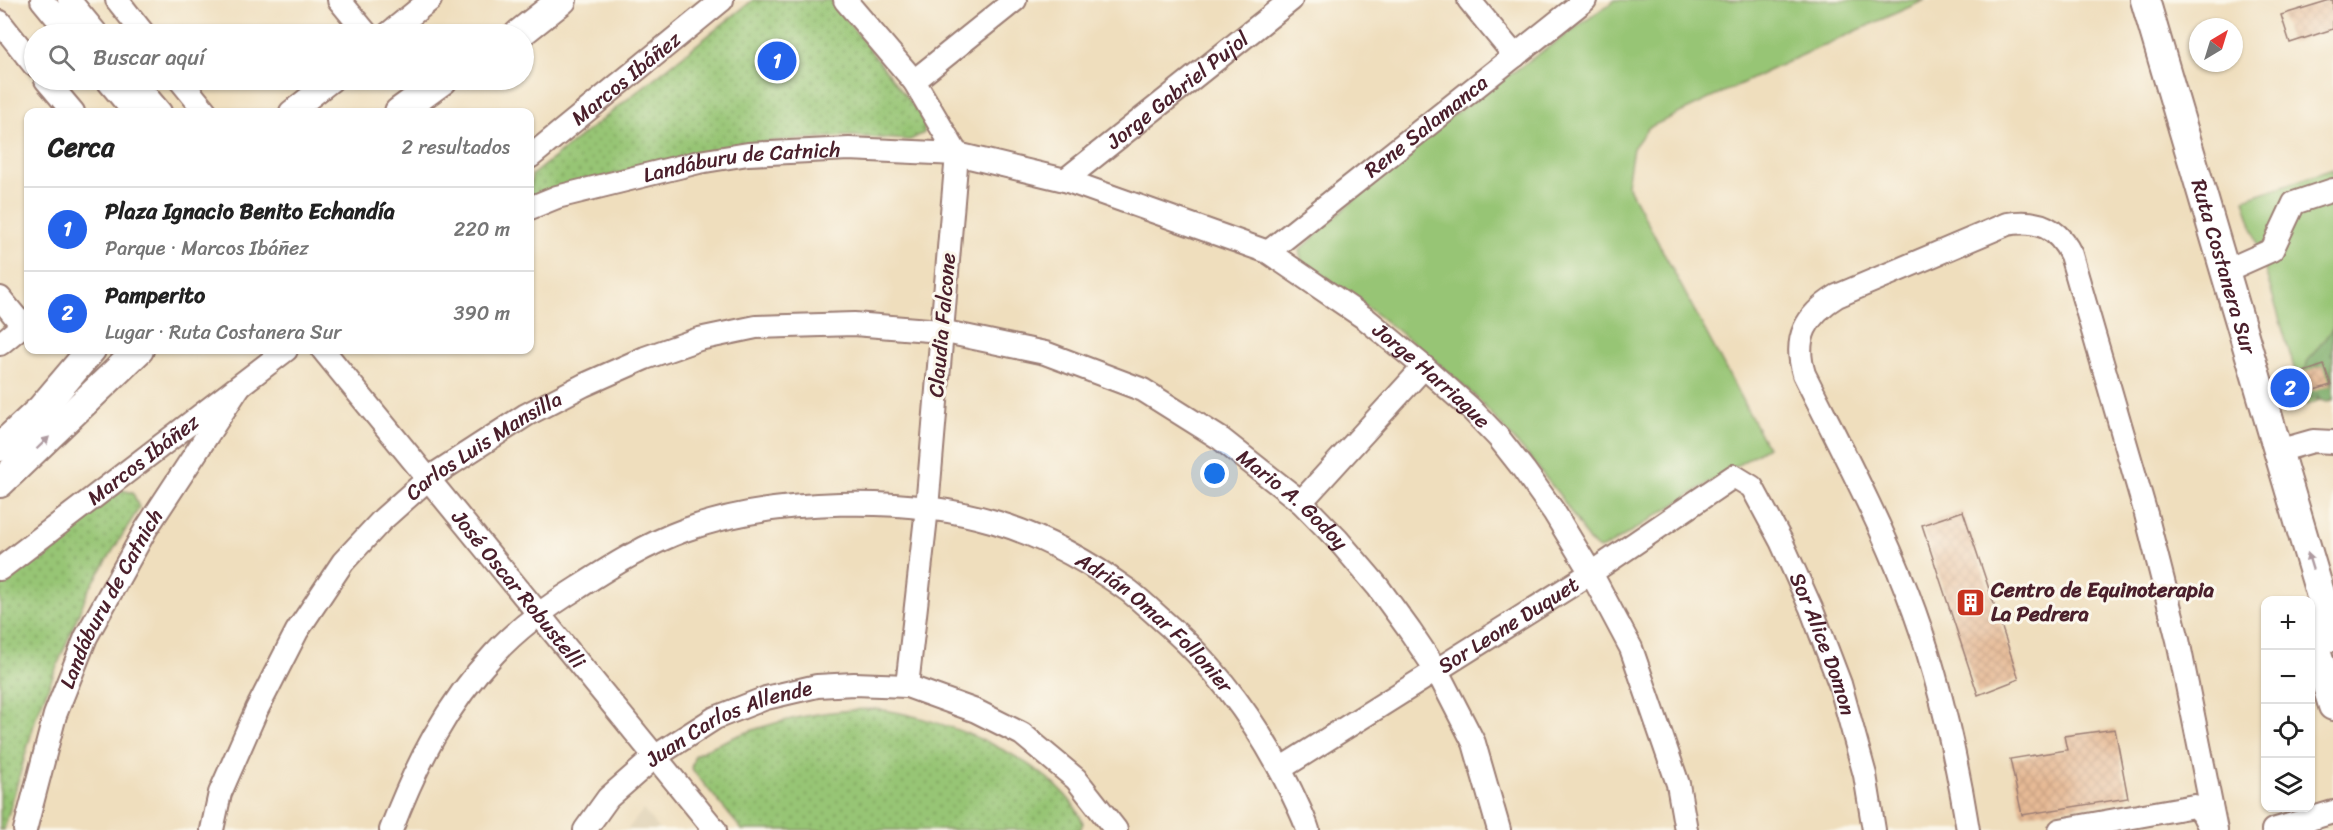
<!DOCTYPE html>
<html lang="es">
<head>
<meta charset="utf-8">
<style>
	body { margin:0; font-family:Sriracha,sans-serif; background:#f2f2f2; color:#222 }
	.controls { position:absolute; right:18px; bottom:18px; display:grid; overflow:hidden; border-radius:12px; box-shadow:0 2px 4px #0004 }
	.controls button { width:54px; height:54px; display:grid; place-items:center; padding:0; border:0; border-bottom:2px solid #e0e0e0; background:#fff; color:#222; font:30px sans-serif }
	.compass { position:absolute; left:2189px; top:18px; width:54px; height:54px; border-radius:50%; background:#fff; box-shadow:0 2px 4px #0004; rotate:38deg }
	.you { position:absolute; left:1215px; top:474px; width:21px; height:21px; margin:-15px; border:4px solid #fff; border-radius:50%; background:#1a73e8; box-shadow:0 0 0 9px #1a73e833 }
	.badge { display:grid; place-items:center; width:39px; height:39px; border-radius:50%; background:#2563eb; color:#fff; font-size:20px; font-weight:700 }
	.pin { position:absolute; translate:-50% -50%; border:3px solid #fff; box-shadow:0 2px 6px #0006 }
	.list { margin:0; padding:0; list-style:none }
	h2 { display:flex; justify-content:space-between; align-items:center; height:78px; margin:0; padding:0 24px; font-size:26px }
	h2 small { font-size:20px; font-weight:400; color:#767676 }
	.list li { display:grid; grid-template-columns:39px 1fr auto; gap:18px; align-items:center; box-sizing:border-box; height:84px; padding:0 24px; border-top:2px solid #e0e0e0 }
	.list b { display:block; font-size:22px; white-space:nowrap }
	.list p { margin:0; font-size:20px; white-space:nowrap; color:#767676 }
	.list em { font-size:20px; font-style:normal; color:#767676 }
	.icon { flex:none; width:33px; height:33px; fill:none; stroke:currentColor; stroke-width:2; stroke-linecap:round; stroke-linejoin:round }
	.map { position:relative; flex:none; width:2333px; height:830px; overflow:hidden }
	.search { position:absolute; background:#fff; box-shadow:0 2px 4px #0004; left:24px; top:24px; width:510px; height:66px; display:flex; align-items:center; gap:15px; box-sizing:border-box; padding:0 21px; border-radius:33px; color:#767676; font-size:22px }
	.panel { position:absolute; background:#fff; box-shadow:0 2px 4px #0004; left:24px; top:108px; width:510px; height:246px; border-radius:12px }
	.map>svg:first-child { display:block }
</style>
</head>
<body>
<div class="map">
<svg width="2333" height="830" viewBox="0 0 2333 830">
	<defs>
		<pattern id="forest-firs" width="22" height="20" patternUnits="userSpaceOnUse" patternTransform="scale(1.5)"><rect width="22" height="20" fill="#79aa66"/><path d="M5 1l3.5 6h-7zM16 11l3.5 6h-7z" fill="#658a54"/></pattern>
		<pattern id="park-dots" width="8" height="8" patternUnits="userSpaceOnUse" patternTransform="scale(1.5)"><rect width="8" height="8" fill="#97c574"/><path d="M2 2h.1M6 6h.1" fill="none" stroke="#7d9f5f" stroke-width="1.8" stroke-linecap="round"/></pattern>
		<pattern id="building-cross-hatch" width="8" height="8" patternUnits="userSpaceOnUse" patternTransform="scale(1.5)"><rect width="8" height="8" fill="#e6ba95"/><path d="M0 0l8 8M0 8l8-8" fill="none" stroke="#c79f81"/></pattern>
	</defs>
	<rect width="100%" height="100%" fill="#fbf7ec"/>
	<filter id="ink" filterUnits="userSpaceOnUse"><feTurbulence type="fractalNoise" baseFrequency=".0167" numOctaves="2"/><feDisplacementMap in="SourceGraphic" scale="12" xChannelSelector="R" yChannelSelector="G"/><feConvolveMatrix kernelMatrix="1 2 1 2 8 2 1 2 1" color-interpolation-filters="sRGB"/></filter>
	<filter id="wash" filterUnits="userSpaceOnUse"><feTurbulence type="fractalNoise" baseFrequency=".008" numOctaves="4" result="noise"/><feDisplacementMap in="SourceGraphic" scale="24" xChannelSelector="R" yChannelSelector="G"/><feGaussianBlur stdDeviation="1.35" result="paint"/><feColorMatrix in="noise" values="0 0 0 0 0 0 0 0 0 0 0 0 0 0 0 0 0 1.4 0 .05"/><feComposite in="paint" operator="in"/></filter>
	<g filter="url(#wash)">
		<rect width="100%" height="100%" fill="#efdebd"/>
		<path fill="#decfb1" d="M643 810 660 830H627Z"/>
		<path fill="#97c574" stroke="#707250" stroke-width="1.5" d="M1615 0H1925L1787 62 1648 128 1633 148 1627 184 1767 447 1608 546 1599 549 1589 541 1561 497 1531 459 1476 397 1425 352 1372 311 1303 264 1299 251 1423 136Z
			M2333 169V396L2305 405 2244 199Z"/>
		<path fill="url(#forest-firs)" stroke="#626448" stroke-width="1.5" d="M2333 328V401L2326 402 2302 394 2307 362Z"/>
		<path fill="url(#park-dots)" stroke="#707250" stroke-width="1.5" d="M753 0H831L925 121 924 133 910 140 850 136 774 141 696 154 532 195 530 192 532 175Z
			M122 490 133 493 139 508 88 591 36 717 4 830H0V585Z
			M876 709C937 716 1059 760 1083 823L1080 830H742L691 768 695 755C752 725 811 710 876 709Z"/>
		<g id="blocks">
			<path fill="url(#building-cross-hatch)" d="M2330 0H2333V29L2290 43 2281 15Z
				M2324 365 2331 385 2304 393 2298 374Z
				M1963 511 2019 679 1978 695 1922 525Z
				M2115 729 2128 798 2022 815 2010 759 2067 750 2064 736Z"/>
		</g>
	</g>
	<g filter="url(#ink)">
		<use href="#blocks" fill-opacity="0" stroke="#9c7e74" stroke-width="1.5"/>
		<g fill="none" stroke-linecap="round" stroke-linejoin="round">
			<defs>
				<g id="minor">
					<path d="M42 0 70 34"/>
					<path d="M69 0 97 34"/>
					<path d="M117 0 144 34"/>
					<path d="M339 0 367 34"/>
					<path d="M845 0 914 81 957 154 927 508 907 686"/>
					<path d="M1469 0 1515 56"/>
					<path d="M0 22 34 65"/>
					<path d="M388 34 430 0"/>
					<path d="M46 80 73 112"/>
					<path d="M107 80 134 112"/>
					<path d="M133 80 160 112"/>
					<path d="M180 80 206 112"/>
					<path d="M914 81 1015 0"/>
					<path d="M291 112 332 80"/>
					<path id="s1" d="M530 157 722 0"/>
					<path id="s2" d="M1065 180 1291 0"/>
					<path id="s3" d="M530 208 557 197 642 176 699 162 748 154 849 149 957 154 1065 180 1268 252 1366 319 1424 367 1469 407 1498 437 1524 470 1554 512 1591 573 1631 648 1678 784 1686 830"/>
					<path id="s4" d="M1268 252 1585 0"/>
					<path d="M2225 271 2272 250 2294 203 2333 190"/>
					<path d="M0 298 23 326"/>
					<path d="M0 344 28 321"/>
					<path id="s5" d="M323 350 715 830"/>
					<path d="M2278 451 2313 441 2333 442"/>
					<path d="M1301 502 1424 367"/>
					<path id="s6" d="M0 569 286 350"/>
					<path id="s7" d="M1280 769 1591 573 1734 476 1752 487 1781 541 1811 608 1840 684 1865 775 1874 830"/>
					<path id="s8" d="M25 830 55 715 86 637 146 529 239 387"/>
					<path id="s9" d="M212 830 220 793 257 709 297 631 343 562 383 519 429 478 526 415 584 385 645 358 699 339 756 327 854 324 941 331 1045 353 1143 390 1221 439 1301 502 1337 539 1378 587 1410 631 1437 671 1474 743 1499 830"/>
					<path id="s10" d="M391 830C416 765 446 705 494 654 519 627 548 606 579 587 613 565 647 544 685 530 773 498 906 495 995 522 1042 536 1089 562 1129 591 1143 602 1156 615 1170 627 1221 673 1261 729 1291 791 1297 804 1304 817 1308 830"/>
					<path id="s11" d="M585 830 608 798 656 756 715 718 766 698 817 686 854 684 907 686 976 711 1022 734 1076 779 1116 830"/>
					<path d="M1968 830C1955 749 1937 669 1907 592 1878 517 1840 446 1804 374 1793 338 1806 315 1837 296L2007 224C2037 219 2058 227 2071 255L2146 514 2178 640 2216 830"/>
					<path d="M2060 830 2194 806 2202 812 2211 830"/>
					<path d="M2273 830 2333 812"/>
				</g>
				<g id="major">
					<path id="s12" d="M2145 0 2333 637"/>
					<path d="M519 34 562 0"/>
					<path d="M399 112 443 80"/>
					<path d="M0 447 41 409 91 350"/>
					<path d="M0 483 139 350"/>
					<path d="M2310 630 2333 706"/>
				</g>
			</defs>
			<use href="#minor" stroke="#9c7e74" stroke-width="26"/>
			<use href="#major" stroke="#9c7e74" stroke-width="32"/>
			<use href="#minor" stroke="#fff" stroke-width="22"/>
			<use href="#major" stroke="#fff" stroke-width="28"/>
		</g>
		<defs><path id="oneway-solid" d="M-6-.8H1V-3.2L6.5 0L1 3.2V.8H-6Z" transform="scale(1.5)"/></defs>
		<g fill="#ae9aa0">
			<use href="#oneway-solid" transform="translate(43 443) rotate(-44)"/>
			<use href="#oneway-solid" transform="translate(2310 561) rotate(-107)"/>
		</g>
	</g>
	<defs>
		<symbol id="building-square" viewBox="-11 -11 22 22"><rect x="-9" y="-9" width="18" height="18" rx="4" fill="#c8321e" stroke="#fbf7ec"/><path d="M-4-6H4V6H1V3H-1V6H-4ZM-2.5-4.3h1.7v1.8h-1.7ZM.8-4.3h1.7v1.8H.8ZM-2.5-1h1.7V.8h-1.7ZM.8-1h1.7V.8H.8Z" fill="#fff"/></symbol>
	</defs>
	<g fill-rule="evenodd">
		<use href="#building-square" x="1954" y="586" width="33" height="33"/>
	</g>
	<g text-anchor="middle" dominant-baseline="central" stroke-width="6" stroke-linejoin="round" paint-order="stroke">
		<g font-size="21" fill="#4a1f2b" stroke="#fbf7ec">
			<text stroke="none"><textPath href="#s1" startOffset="124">Marcos Ibáñez</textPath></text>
			<text stroke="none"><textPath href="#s2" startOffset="144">Jorge Gabriel Pujol</textPath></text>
			<text stroke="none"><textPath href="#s4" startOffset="202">Rene Salamanca</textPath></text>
			<text stroke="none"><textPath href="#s3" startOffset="218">Landáburu de Catnich</textPath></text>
			<text stroke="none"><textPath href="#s12" startOffset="278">Ruta Costanera Sur</textPath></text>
			<text transform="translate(942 325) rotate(-85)">Claudia Falcone</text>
			<text stroke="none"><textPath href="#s3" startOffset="966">Jorge Harriague</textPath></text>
			<text stroke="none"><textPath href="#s9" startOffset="484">Carlos Luis Mansilla</textPath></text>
			<text stroke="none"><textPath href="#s6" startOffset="180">Marcos Ibáñez</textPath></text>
			<text stroke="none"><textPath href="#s9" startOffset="1366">Mario A. Godoy</textPath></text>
			<text stroke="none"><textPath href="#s5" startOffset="309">José Oscar Robustelli</textPath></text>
			<text stroke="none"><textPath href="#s8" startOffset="248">Landáburu de Catnich</textPath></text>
			<text stroke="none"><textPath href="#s7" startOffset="270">Sor Leone Duquet</textPath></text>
			<text stroke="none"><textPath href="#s10" startOffset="940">Adrián Omar Follonier</textPath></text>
			<text stroke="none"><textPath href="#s7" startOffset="734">Sor Alice Domon</textPath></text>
			<text stroke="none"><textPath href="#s11" startOffset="184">Juan Carlos Allende</textPath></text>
		</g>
		<g font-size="21" font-weight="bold" fill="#4a1f2b" stroke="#fbf7ec" text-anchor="start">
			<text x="1991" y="590">Centro de Equinoterapia<tspan x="1991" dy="24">La Pedrera</tspan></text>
		</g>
	</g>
</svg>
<div class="controls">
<button>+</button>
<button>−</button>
<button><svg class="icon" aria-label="locate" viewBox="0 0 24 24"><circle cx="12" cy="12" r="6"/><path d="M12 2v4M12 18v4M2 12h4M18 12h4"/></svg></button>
<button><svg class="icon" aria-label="layers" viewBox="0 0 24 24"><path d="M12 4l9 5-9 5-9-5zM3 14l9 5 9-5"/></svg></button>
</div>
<svg class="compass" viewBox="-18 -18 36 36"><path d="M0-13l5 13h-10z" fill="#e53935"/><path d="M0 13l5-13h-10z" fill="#767676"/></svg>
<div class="you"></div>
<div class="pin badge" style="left:777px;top:61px">1</div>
<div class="pin badge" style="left:2290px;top:388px">2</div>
<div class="search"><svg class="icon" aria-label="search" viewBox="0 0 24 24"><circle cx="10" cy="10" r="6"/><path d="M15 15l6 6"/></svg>Buscar aquí</div>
<section class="panel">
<h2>Cerca<small>2 resultados</small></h2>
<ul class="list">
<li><span class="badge">1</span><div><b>Plaza Ignacio Benito Echandía</b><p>Parque · Marcos Ibáñez</p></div><em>220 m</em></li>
<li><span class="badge">2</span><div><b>Pamperito</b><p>Lugar · Ruta Costanera Sur</p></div><em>390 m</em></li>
</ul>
</section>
</div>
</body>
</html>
